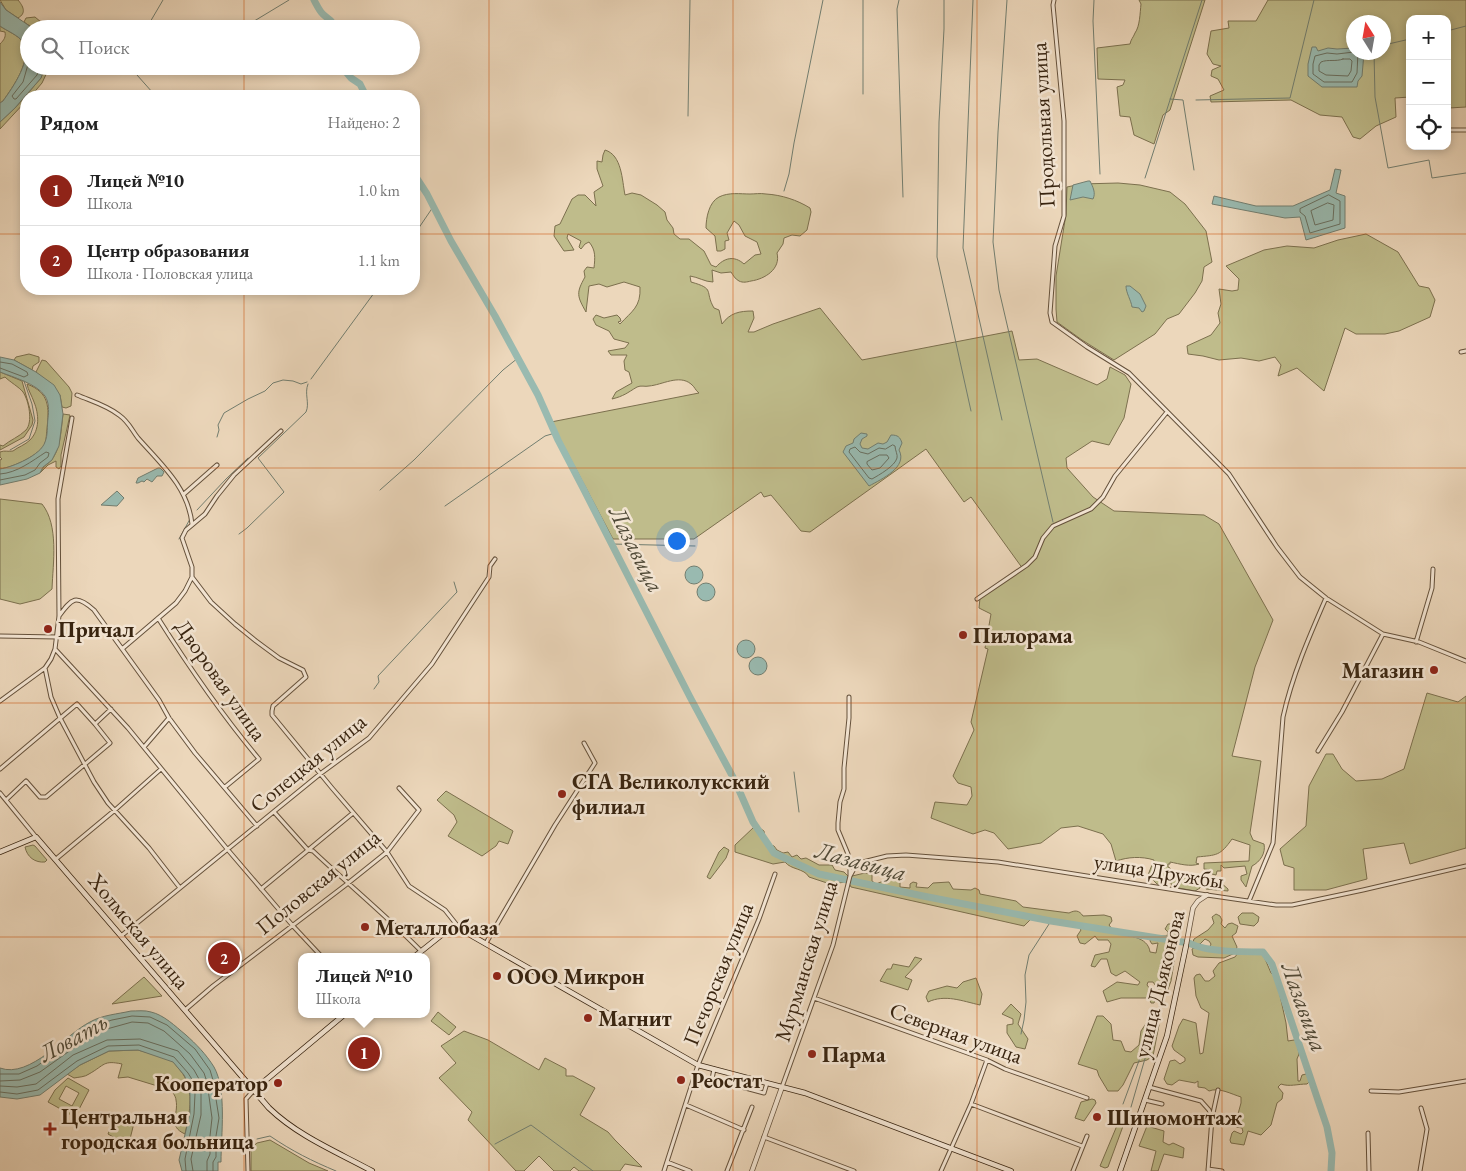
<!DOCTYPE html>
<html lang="ru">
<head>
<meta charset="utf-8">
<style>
	body { margin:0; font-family:"EB Garamond",serif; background:#f2f2f2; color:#222 }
	.controls { position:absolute; right:15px; top:15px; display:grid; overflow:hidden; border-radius:10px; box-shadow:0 2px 8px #0003 }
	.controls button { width:45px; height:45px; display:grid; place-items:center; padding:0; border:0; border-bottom:1px solid #e0e0e0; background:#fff; color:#222; font:25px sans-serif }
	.compass { position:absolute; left:1346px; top:15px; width:45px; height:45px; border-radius:50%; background:#fff; box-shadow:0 2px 8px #0003; rotate:349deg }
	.you { position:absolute; left:676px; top:540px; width:18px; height:18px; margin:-12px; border:4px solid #fff; border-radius:50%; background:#1a73e8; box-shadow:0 0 0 8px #1a73e833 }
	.badge { display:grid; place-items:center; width:32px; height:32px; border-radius:50%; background:#8f2418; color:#fff; font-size:16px; font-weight:700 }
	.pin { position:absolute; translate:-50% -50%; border:2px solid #fff; box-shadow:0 1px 5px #0006 }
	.popup { position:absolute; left:298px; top:953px; width:132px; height:65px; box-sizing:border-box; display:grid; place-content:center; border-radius:10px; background:#fff; filter:drop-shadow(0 1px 4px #0005); font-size:16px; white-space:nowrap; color:#767676 }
	.popup b { font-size:19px; color:#222 }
	.popup::after { content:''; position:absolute; left:50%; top:100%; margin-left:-10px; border:10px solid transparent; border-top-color:#fff }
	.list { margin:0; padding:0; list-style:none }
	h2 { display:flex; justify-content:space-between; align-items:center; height:65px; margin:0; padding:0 20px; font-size:21px }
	h2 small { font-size:16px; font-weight:400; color:#767676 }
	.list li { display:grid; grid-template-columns:32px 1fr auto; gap:15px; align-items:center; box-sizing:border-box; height:70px; padding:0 20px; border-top:1px solid #e0e0e0 }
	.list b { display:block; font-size:19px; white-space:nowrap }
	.list p { margin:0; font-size:16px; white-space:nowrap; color:#767676 }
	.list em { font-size:16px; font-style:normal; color:#767676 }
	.icon { flex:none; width:28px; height:28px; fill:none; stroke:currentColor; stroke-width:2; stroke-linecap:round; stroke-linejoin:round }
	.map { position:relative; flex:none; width:1466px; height:1171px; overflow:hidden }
	.search { position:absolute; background:#fff; box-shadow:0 2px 8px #0003; left:20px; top:20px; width:400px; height:55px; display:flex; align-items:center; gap:12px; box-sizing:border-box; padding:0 18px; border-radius:28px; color:#767676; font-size:19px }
	.panel { position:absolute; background:#fff; box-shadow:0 2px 8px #0003; left:20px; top:90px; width:400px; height:205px; border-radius:20px }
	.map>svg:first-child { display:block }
</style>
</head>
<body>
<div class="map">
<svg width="1466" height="1171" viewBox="0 0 1466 1171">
	<rect width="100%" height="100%" fill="#ecd7bb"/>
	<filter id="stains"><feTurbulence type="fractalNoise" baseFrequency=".004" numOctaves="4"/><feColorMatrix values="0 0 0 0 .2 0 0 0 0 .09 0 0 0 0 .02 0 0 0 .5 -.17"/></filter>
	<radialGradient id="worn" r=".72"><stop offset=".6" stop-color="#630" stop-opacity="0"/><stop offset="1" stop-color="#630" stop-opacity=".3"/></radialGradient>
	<path fill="#bfbc8b" stroke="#7c704e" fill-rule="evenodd" d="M0 0H18C23 6 27 13 18 18L6 10Z
		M1139 0H1205L1170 110 1163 115 1154 144 1134 135 1130 117 1120 116 1117 87 1123 85 1125 80 1098 79 1097 48 1130 44C1131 39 1133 38 1135 33 1140 26 1140 13 1141 4Z
		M1268 0H1466V107L1449 108 1447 110V19H1410V97L1395 98 1396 117 1376 126 1360 139 1353 137 1342 117 1320 115 1291 100 1211 102 1210 96 1224 90 1218 79 1211 76 1212 70 1221 66 1213 64 1207 54 1211 31 1229 28 1228 21H1256ZM1354 22H1384V52H1354Z
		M35 17 48 28V29H34L24 22 26 18Z
		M0 26C7 31 18 35 23 42 33 59 13 87 3 101L0 103V44C4 40 6 37 5 32L0 31Z
		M45 66H50L42 83 31 96H26V101L0 129V122L15 108 41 78Z
		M605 150C622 155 622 180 625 195L632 193 641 195 657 205 665 212 667 220 673 228 674 234 680 239H689L704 251 711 265 716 267C724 258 734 255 744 264L755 255 761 254 757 242 745 236 739 225 734 221 727 233 729 240 725 241V249L721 251H717L715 236 706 228C706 218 709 202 719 197 729 192 740 194 750 194 755 194 760 193 766 194 782 195 797 200 810 208L811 212 807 230 800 236 792 235 784 238 783 244 777 253C781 269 765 279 751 281 747 282 743 283 739 281 735 279 733 275 731 272L721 273 712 270 713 282C705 282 698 277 690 276L691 282C716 289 704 291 714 308L719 310 722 324C730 313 739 311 753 311L754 318 748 332H754L773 324 820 308 862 360 1012 331 1019 360 1037 359 1097 385 1107 379 1110 367 1125 375 1131 384 1124 418 1109 445 1092 441 1066 458 1067 468 1093 497 1114 511 1204 515 1219 524 1273 620 1255 667 1232 756 1261 761 1250 833 1253 840 1264 844C1266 853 1260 862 1252 866L1246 887 1241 880V876L1247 874 1245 866 1224 868 1221 865V871H1217L1216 875 1212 874V870L1204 869V863L1249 861 1250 845 1232 839C1220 856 1217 855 1197 857L1196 863 1199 864C1190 867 1180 864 1170 862V864H1168V867L1170 868 1167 884 1163 886 1157 884 1148 875 1154 860C1141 856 1128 857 1116 861L1111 844 1103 834 1078 826 1061 828 1041 843 1008 849 994 833 985 830 973 834 931 818 935 802 967 805 972 796 971 787 958 783 953 776 974 730 971 722 988 649 985 648 991 614 979 608 980 598 1023 569 971 497 964 502 926 449 810 532 801 531 771 495 764 497 761 492 694 539H613L551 422 699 393C695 390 695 387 691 384 679 374 662 385 649 386 645 387 641 385 637 387 627 393 624 396 612 399L616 392 632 383 629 372 625 370 624 361 627 355H611L608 351 625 348 629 343 614 339 609 331 596 325 593 319 596 315 604 318 617 315 620 318 621 321 618 322 620 324C632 311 641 307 640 287L624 282 607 287 599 284 589 286 586 312C577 296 576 293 585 277L584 271 587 267 594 268C595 258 596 250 589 242L585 244 581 249 579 247 581 241 568 234 567 238 574 250 564 251 554 236 555 226 560 224 572 199 578 195H585L596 206 594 192 603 186 597 169V161L602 162 603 155Z
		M1118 183 1140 185 1170 192 1185 204 1206 231 1212 262 1204 267 1202 281 1195 293 1179 314 1167 319 1155 334 1114 360 1082 340 1057 322 1056 309V276L1066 214 1067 187 1081 184Z
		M1366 234 1398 252 1419 286 1429 288 1435 300 1430 317 1399 331 1385 334H1356L1345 328 1324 391 1297 368 1278 376 1281 365 1275 357 1259 361 1241 358 1219 360 1203 356 1188 354 1187 346 1211 335 1220 323 1218 313 1221 304 1219 289 1232 291 1238 290 1239 279 1226 266 1264 250 1287 246 1314 248 1338 240Z
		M29 354 39 357V362L33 366 32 370 14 360 16 357Z
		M42 360 46 361 69 387 72 393 71 406 66 408 62 407 60 395 36 372Z
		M0 372 22 381 33 420 32 425 24 437 0 450V445L3 446C10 440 19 437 26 430 33 422 29 401 23 392 19 387 10 382 5 377L0 379Z
		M27 384C50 393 49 407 47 429 46 435 47 443 42 448 35 457 11 468 0 469V460L2 459 0 457V452C5 450 8 452 13 451 18 447 25 445 30 440 40 430 39 414 34 402 32 396 28 390 27 384Z
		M63 414 70 415 61 455V466L59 469 56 467V461L48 465 40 473C43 466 49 464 53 458 61 446 61 429 63 414Z
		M0 499 42 504C59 525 53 563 52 589L40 599 20 604 0 599Z
		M1427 693 1458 702 1466 696V848L1410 864 1404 843 1363 849 1367 879 1326 890H1294V868L1284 865 1280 849 1306 826 1309 786 1326 754H1333L1342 769 1356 781 1382 779 1404 769Z
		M446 791 513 831 508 844 499 841 496 846 482 856 448 836 457 822 454 815 437 800Z
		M754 827H758L764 831 765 839 770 845 774 846 777 850 783 853 788 852 792 857 797 855 801 859 806 858 819 865H832L835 870 844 872 848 876 846 882 830 884 809 877C804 868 791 870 785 862L773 864 735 852V845Z
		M33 845 35 846 47 860 45 862C35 863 27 857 25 847Z
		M724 847 729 850 726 858 710 879 707 877 719 852Z
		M865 873 872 874V881L876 884 891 878 900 881V887L910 888V884L913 882 917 883 916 887 928 888 933 883 949 882 953 889 971 890 975 888 979 890 980 894 1016 901 1023 907 1069 913C1075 910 1079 910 1083 916L1104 915 1111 917 1112 921 1109 925 1115 933C1127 936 1148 936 1150 952L1156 953 1158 943 1152 944 1150 941 1151 936H1167L1168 932 1165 929 1168 924H1175L1179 932 1171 981 1167 992H1160L1153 982H1148L1147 985 1156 997 1154 1003H1151L1149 998H1121L1107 1002 1103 991 1117 982 1138 985 1140 982 1125 971 1116 976 1111 973 1107 959H1101L1095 967 1091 966 1095 955 1109 952 1111 944 1108 940H1098L1095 936 1085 944 1080 943 1077 936 1081 930 1079 927 1031 919 1024 926 851 887 849 883 852 876Z
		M1174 874 1192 877 1191 881 1197 882 1198 877 1200 880V888L1195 891 1173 887 1171 884 1172 876Z
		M1215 880 1219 881 1228 889V891L1206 889C1206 882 1208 881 1215 880Z
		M1242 913H1253L1259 917 1258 922 1254 926 1240 924 1238 917Z
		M1216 914 1220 916 1222 920 1221 924 1225 928 1228 924 1232 923 1238 926 1236 933 1232 936 1237 947 1235 953 1224 958 1198 957 1193 955 1192 949 1194 948 1209 949 1211 944 1209 941 1205 939 1200 944 1196 945 1193 942 1194 939 1208 930 1214 923 1212 917Z
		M1238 953 1263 954 1271 973 1276 977 1286 1023 1288 1041 1294 1040 1297 1042 1299 1054 1297 1059 1298 1081H1300L1302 1075 1306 1074 1309 1077V1082L1307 1084C1298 1084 1289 1087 1281 1084L1278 1087 1283 1093 1282 1099 1277 1103 1271 1125 1261 1135 1248 1131 1244 1145 1231 1143 1230 1140 1232 1133 1234 1131 1241 1134 1243 1132 1242 1128 1236 1127 1232 1122 1233 1117 1238 1114 1241 1103V1097C1231 1094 1219 1087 1209 1091L1205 1088 1198 1087V1081L1195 1083 1179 1080 1172 1085 1167 1084 1164 1079 1170 1061 1175 1060 1180 1064 1185 1061V1058L1174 1050 1172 1046 1179 1026 1183 1019 1196 1023 1200 1054 1203 1053 1209 1013 1201 1008 1196 996 1194 978 1196 975 1200 974 1205 981H1209L1215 976 1213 971 1219 963 1235 957Z
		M915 957 922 959 905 977 912 980 908 990 880 981 887 969H891L893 964 909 967Z
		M144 977 162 996 112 1004Z
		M976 978 982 994 980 1005C962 1001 945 994 928 1002L926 997 929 991 947 986 957 988 963 982Z
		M1011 1004 1021 1014 1018 1024 1028 1039 1025 1049 1016 1047 1007 1033V1025L1013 1024V1019L1002 1014Z
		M438 1012 456 1027 449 1035 431 1021Z
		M1097 1016H1103L1111 1024 1113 1040 1121 1041 1125 1051 1131 1052 1139 1045 1141 1031 1151 1016H1154L1159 1025 1153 1056 1147 1060 1134 1063 1123 1085 1118 1091H1108L1099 1076 1097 1070 1078 1064Z
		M464 1031 488 1040 539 1070 545 1058 566 1069V1076H573L595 1088 580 1115 608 1132 615 1140 642 1167 625 1164 620 1171H579L574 1167 570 1171H554L539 1156 524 1171H516L468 1120 472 1112 439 1078 456 1063 441 1046Z
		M138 1050C148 1053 162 1056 172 1061 175 1063 177 1067 180 1070 195 1088 190 1112 185 1134 167 1126 179 1115 176 1100 176 1096 171 1090 168 1086L164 1088 128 1077 118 1078 122 1064C103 1060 105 1065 89 1074 85 1077 79 1077 74 1078L67 1074 80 1065 109 1051Z
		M68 1078 89 1090 75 1117 48 1102 55 1090ZM66 1086 79 1093 72 1106 59 1099Z
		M1092 1099 1095 1100 1096 1103 1084 1121 1075 1118 1081 1102Z
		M116 1115 126 1116 134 1123 129 1143H124L108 1134Z
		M1121 1116 1126 1118 1108 1167 1105 1168 1100 1166Z
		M1147 1126 1164 1131 1163 1142 1169 1145 1173 1143 1184 1148 1183 1158 1164 1154 1158 1171H1151L1156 1151 1139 1146Z
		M270 1140 309 1163 328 1171H251V1148L257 1143Z"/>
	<path fill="#99bab0" stroke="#727e70" d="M0 2 6 10 34 29H29V66H45L41 78 15 108 0 122V103L3 101C13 87 33 59 23 42 18 35 7 31 0 26Z
		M1312 47H1316L1318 51 1328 48 1337 49 1353 48 1354 52 1364 53 1362 76 1358 81 1357 87H1322L1308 76V64Z
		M1335 169 1341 170 1336 193 1345 196V228L1306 240 1300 217 1285 218 1212 204 1214 196 1256 206H1293L1330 190Z
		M1088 181H1090C1093 187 1096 193 1093 199L1083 197 1070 200 1073 185Z
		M1126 286H1130L1140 294 1146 306 1144 311 1142 312 1139 308 1132 307C1131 300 1126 293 1126 286Z
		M0 357 14 360 36 372 54 385 60 395 63 414 59 446 52 460 43 467 40 473 27 479 0 485V469C13 467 41 455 45 442 48 435 47 426 48 418 49 411 49 402 45 396 37 384 13 377 0 372Z
		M861 433 867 434V436L862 439 860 444 862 448 868 449 878 443 883 444 887 442 891 435C898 435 900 437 902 443L899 450C908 467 882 479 869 486L843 452 846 446 853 443 854 439Z
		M158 468H160L164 472 162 476H157L152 482 147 479 144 482 142 481 138 483H136L138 478Z
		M117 491 124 498 117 506 101 505Z
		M685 575a9 9 0 1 1 18 0a9 9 0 1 1-18 0Z
		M697 592a9 9 0 1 1 18 0a9 9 0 1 1-18 0Z
		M737 649a9 9 0 1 1 18 0a9 9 0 1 1-18 0Z
		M749 666a9 9 0 1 1 18 0a9 9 0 1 1-18 0Z
		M131 1011C137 1011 145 1010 151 1012 164 1015 175 1026 186 1035 196 1044 206 1054 214 1067 227 1090 221 1135 221 1162H218V1171H182L179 1160 190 1113V1095L188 1083 184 1075 173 1062 138 1050 109 1051 80 1065 40 1095 17 1099 0 1097V1068C30 1079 66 1034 90 1022 102 1015 118 1014 131 1011Z"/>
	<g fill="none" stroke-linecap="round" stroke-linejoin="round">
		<path stroke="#686f60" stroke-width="1" d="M1354 52 1337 54 1327 53 1315 56 1313 64V74L1324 82H1352L1357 73 1358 52
			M1343 59H1350L1352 61 1351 71 1348 76 1326 75 1319 71V65L1321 62C1328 59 1336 62 1343 59Z
			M29 61 23 82 12 96 14 99H16L37 75 40 66
			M1329 195 1340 201V224L1310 233 1305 216 1300 212V209Z
			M1328 203 1334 205 1333 220 1315 225 1311 211Z
			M0 362 12 364 27 372 28 375 24 377 0 368
			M893 445 895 446C895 450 898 455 897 458 895 466 879 475 872 479L869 478 849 452 850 449 855 447 860 452 868 454 879 448 885 449Z
			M880 455H887L889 458 880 468 872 470 867 464V462Z
			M0 474C17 473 32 461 46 452L49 453 48 457 40 463 35 470 25 475 0 480
			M0 1074H19L37 1066 93 1026 112 1020 132 1016 150 1017 167 1025 195 1049 210 1070 213 1080 219 1118 216 1136V1157L213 1162V1171
			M0 1081 20 1080 40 1072 96 1032 132 1022 148 1023 164 1031 190 1054 204 1073 207 1082 212 1118 210 1136V1154L207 1161V1171
			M0 1086 17 1087 36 1084 73 1055 107 1040 140 1039 178 1051 194 1070 199 1079 201 1094V1115L191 1159 193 1171
			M0 1092 17 1094 38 1090 77 1061 108 1046 139 1045 174 1057 188 1073 193 1081 195 1094 194 1114 185 1159 186 1171"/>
		<path stroke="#727e70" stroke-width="1" d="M863 0V94
			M899 0 897 9 903 197
			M944 0V29L939 122 937 257 971 411
			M973 0 963 248 1002 420
			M1007 0 998 132 993 242 999 290 1053 522
			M1094 0 1093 21 1100 174
			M146 29 163 0
			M241 29 289 0
			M1447 31 1466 26
			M1384 45 1410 39
			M1374 52 1375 97 1388 168 1429 160 1432 178 1466 173
			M129 66 153 93V96
			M1170 99 1183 100 1194 170
			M1196 100 1290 98 1314 0
			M688 116 690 0
			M1145 178 1202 0
			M784 191 789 174 794 143 823 0
			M414 235 433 207
			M311 379 377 289
			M217 437 219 430 218 425 224 413 248 399 265 391 273 383 283 380 293 381 301 384 307 382
			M10 450 29 439 35 421 32 404 24 381
			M380 490 414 460 503 370 518 358
			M445 506 545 436 555 433
			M197 510 226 479 248 458
			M239 534 247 528 284 492 258 458 306 412C310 403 304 394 308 384
			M179 539 190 519
			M612 544 695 546
			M374 689 379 682 378 676 457 592 454 582
			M794 772 799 812
			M1021 1034 1024 1020 1026 1002 1025 975 1029 955 1051 921
			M1123 1104 1140 1058
			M1131 1107 1157 1017 1175 941
			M257 1139 270 1136C292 1151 312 1161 336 1171
			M495 1144 531 1125 593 1171"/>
		<path stroke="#99bab0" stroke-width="7" d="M314 0C316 4 318 8 321 12 326 19 333 19 335 29
			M341 66 351 78 360 84 366 96
			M414 174 427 194 451 241 495 316 538 395 558 440 584 490 690 697 735 781 753 822 774 853 819 874 923 896 1051 921 1189 943C1206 952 1243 952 1263 952L1272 964 1327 1127 1332 1153 1331 1171"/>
		<defs>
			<path id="minor" d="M1054 0 1053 5 1064 121V216L1055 246 1050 313 1052 322 1087 347 1129 373 1229 474 1277 547 1300 577 1326 598 1383 634 1419 642 1466 661
				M1447 130H1466
				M1461 352 1466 351
				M77 395C91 401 106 405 119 415 129 422 131 429 138 438 161 464 188 487 192 524
				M281 431 234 475 217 496 205 514 186 530 182 538 192 567V577L211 602 235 624 256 641 279 658 303 670 306 677 273 706 272 711V715L332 788 387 852 409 886 445 910 460 929
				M184 494 217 465
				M977 599 1027 565 1035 557 1043 538 1053 526 1091 509 1103 497 1115 476 1167 412
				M59 616C72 598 76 594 94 610L159 700 169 718 195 753 257 826
				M158 618C189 667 222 715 259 759L225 787
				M0 636 57 637
				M1416 642 1432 588 1433 569
				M55 649 128 728 228 850 293 926 322 957
				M122 649 176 603 185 591 192 577
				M45 668 51 697 60 718 94 782 108 803 149 848 180 888
				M0 701 45 668 51 659 55 649 59 616 58 499 72 418
				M144 747 169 718
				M1318 751 1342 712 1383 634
				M0 769 77 704 95 724
				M0 793 36 837
				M6 800 26 781 40 797H46L110 743 95 724 111 709
				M274 812 308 850 313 851C349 885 387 916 421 951
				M56 859 115 810 161 769
				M850 876 855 867 863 862 887 856 906 855 998 862 1207 895 1276 905H1292L1363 890 1466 866
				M261 889 353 813
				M1249 901 1273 843 1283 717C1292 676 1309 637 1326 598
				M121 936 320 774 369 738 432 664 489 577 490 566 495 559
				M486 943 555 825 595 763 584 743
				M814 998 987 1060 1005 1069 1087 1098
				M185 1010 213 986 347 884 387 852 419 810 399 788
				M714 1069 712 1079 764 1093 767 1083
				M782 1087 833 945 850 876V863L848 854 838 830V823L840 802 844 789V768L849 718V697
				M1149 1087 1201 1101 1209 1110 1212 1117
				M1371 1091 1399 1092 1466 1081
				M1145 1100 1162 1104
				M971 1104 1082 1146
				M686 1105 744 1130
				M1368 1133 1369 1171
				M764 1137 854 1171
				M667 1162 690 1171
				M1208 1169 1222 1171
				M248 1171 246 1099 254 1090
				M664 1171 698 1065 759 919 775 874
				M727 1171 752 1107
				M941 1171 971 1104 987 1060
				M1073 1171 1087 1136
				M1208 1171 1212 1118 1218 1090
				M1420 1171 1427 1129 1421 1108"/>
			<path id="tertiary" d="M1186 946 1193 908 1198 901 1207 895
				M752 1171 782 1087"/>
			<path id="secondary" d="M0 852 36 837 269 1108C298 1136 337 1152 372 1171
				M414 957 444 933 460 929 698 1065 805 1093 1011 1171
				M254 1090 345 1014
				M1120 1171 1167 1036 1186 946"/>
		</defs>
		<use href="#minor" stroke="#65513b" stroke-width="5"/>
		<use href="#tertiary" stroke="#65513b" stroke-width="5.5"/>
		<use href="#secondary" stroke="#382410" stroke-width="6"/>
		<use href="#minor" stroke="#f3e5d3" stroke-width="3"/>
		<use href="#tertiary" stroke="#f3e5d3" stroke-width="4"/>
		<use href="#secondary" stroke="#f3e5d3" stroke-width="4.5"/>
	</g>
	<path fill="none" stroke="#ce510d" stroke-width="1" stroke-opacity="0.55" d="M244 0V29M489 0V1171M733 0V1171M977 0V1171M1222 0V1171M244 66V96M0 234H26M414 234H1466M244 289V1171M0 468H1466M0 703H1466M0 937H1466"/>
	<g fill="#8f2418" stroke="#f3e5d3" stroke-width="2">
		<circle cx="48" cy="629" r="5"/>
		<circle cx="963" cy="635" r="5"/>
		<circle cx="1434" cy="670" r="5"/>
		<circle cx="562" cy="794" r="5"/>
		<circle cx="365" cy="927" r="5"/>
		<circle cx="497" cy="976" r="5"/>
		<circle cx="588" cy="1018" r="5"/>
		<circle cx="812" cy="1054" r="5"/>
		<circle cx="681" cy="1080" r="5"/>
		<circle cx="278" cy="1083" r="5"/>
		<circle cx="1097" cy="1117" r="5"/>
		<path d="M47.5 1121.5h5v5h5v5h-5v5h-5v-5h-5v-5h5z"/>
	</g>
	<g text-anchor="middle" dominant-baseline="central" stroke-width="5" stroke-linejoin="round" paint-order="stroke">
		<g font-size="22" fill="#382410" stroke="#f3e5d3">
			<text transform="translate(1043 125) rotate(-93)">Продольная улица</text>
			<text transform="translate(221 680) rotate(55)">Дворовая улица</text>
			<text transform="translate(308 763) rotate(-39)">Сопецкая улица</text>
			<text transform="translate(1159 871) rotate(9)">улица Дружбы</text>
			<text transform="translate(318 882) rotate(-39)">Половская улица</text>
			<text transform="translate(139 931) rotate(50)">Холмская улица</text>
			<text transform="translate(806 961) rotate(-73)">Мурманская улица</text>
			<text transform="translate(718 974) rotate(-68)">Печорская улица</text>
			<text transform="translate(1159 984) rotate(-76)">улица Дьяконова</text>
			<text transform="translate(956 1033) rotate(20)">Северная улица</text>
		</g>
		<g font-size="22" font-weight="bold" fill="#382410" stroke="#f3e5d3" text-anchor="start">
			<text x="58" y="629">Причал</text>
			<text x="973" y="635">Пилорама</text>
			<text x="1424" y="670" text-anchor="end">Магазин</text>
			<text x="572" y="781">СГА Великолукский<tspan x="572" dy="25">филиал</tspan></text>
			<text x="375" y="927">Металлобаза</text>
			<text x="507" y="976">ООО Микрон</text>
			<text x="598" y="1018">Магнит</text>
			<text x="822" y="1054">Парма</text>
			<text x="691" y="1080">Реостат</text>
			<text x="268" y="1083" text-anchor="end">Кооператор</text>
			<text x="61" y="1116">Центральная<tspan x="61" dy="25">городская больница</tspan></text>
			<text x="1107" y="1117">Шиномонтаж</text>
		</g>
		<g font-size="24" font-style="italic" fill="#504a38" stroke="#f3e5d3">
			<text transform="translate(637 549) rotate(63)">Лазавица</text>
			<text transform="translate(861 861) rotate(15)">Лазавица</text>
			<text transform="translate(1305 1007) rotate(70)">Лазавица</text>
			<text transform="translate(73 1037) rotate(-29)">Ловать</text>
		</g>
	</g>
	<rect width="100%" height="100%" filter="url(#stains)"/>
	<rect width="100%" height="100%" fill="url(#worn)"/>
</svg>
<div class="controls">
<button>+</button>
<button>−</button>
<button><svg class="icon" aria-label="locate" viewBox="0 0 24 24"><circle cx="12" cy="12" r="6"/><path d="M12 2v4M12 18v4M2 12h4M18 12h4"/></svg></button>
</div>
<svg class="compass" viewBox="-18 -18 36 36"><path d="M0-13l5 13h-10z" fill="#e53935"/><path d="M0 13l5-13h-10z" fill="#767676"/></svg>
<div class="you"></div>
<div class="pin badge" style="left:364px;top:1053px">1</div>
<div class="popup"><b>Лицей №10</b>Школа</div>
<div class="pin badge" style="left:224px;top:958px">2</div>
<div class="search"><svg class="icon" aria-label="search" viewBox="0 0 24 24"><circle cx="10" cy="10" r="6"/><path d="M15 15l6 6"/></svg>Поиск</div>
<section class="panel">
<h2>Рядом<small>Найдено: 2</small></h2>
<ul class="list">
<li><span class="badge">1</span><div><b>Лицей №10</b><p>Школа</p></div><em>1.0 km</em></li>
<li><span class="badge">2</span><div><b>Центр образования</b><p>Школа · Половская улица</p></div><em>1.1 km</em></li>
</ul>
</section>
</div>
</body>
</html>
